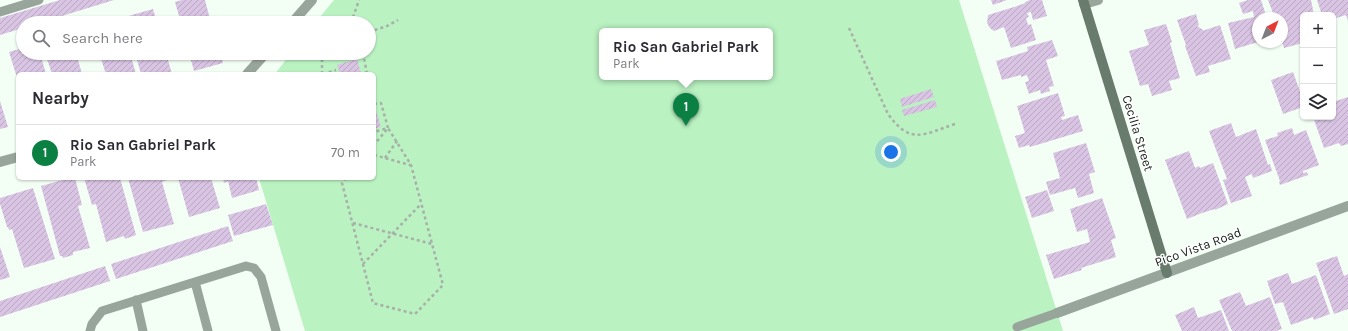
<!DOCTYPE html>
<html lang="en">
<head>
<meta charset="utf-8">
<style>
	body { margin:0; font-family:Karla,sans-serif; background:#f7f7f7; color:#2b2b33 }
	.controls { position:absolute; right:12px; top:12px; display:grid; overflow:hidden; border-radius:6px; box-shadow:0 1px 3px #0004 }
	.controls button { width:36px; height:36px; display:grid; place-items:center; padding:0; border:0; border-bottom:1px solid #e1e1e2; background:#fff; color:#2b2b33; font:20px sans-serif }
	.compass { position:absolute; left:1252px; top:12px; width:36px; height:36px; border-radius:50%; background:#fff; box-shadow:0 1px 3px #0004; rotate:42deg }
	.you { position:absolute; left:891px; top:152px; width:14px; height:14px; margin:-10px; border:3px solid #fff; border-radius:50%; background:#1a73e8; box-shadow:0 0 0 6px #1a73e833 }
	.badge { display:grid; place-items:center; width:26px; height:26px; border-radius:50%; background:#0b8043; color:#fff; font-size:13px; font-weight:700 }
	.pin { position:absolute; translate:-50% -33px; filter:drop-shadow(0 1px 2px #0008) }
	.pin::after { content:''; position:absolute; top:21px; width:14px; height:12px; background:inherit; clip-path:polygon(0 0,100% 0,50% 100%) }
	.popup { position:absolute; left:599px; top:28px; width:174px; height:52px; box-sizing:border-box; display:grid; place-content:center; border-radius:6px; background:#fff; filter:drop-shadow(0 1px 3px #0005); font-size:13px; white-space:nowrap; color:#7c7c81 }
	.popup b { font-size:15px; color:#2b2b33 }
	.popup::after { content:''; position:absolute; left:50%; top:100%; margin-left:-8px; border:8px solid transparent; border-top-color:#fff }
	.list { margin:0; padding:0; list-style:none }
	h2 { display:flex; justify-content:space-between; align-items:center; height:52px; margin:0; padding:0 16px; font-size:17px }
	h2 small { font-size:13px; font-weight:400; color:#7c7c81 }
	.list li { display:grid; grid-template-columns:26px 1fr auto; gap:12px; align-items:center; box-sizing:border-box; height:56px; padding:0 16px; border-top:1px solid #e1e1e2 }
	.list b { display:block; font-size:15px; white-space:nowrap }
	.list p { margin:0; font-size:13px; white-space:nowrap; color:#7c7c81 }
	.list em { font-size:13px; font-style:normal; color:#7c7c81 }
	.icon { flex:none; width:22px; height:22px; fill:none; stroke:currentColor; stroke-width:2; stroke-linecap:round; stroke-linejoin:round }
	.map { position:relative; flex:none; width:1348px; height:331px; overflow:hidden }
	.search { position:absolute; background:#fff; box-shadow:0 1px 3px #0004; left:16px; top:16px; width:360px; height:44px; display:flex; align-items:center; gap:10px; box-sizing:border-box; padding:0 14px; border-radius:22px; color:#7c7c81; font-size:15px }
	.panel { position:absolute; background:#fff; box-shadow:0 1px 3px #0004; left:16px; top:72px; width:360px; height:108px; border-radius:6px }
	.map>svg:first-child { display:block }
</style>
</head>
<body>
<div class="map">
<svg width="1348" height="331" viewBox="0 0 1348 331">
	<defs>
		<pattern id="building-hatch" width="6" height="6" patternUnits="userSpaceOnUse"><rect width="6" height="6" fill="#d9c4e3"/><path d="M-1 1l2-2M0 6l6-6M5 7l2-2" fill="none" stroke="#b9a8c2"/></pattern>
	</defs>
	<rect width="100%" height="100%" fill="#f3fff4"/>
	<path fill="#baf2c2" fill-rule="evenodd" d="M334 0H959L1063 331H305L259 178H374V74H275L291 53H369V23H315ZM602 31H770V77H602Z"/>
	<path fill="url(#building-hatch)" d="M60 0H114L39 23H23V28L0 35V18Z
		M182 0H205L211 23H181L175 2Z
		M991 0H1007L993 5Z
		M1030 0H1042L1047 16 1033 20 1031 12 1027 13 1029 17 1026 18 1028 25 1031 24 1036 40 1011 48 1004 27 994 31 990 28 987 23 988 15 1020 5 1025 3V2Z
		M1248 0H1261L1266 15 1264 16V18H1258V42L1235 49 1228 23 1254 17 1253 11 1243 14 1239 3Z
		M1268 0H1311L1314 15H1303V43L1284 48 1282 42V18H1275Z
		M1317 0H1348V21L1346 15 1333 19V15H1322Z
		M153 9 157 23H127L125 17Z
		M1196 14 1199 25 1197 26 1205 31V30L1220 25 1231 59 1208 66 1210 72 1196 76 1185 46 1186 45 1177 20Z
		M120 19 121 23H108Z
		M1166 24 1172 42 1170 43 1180 78 1169 81 1172 90 1152 96 1148 84 1140 86 1129 51 1149 45 1144 30Z
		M1052 40 1058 56 1046 60 1054 86 1049 87 1050 91 1041 94 1040 90 1029 94 1025 82 1029 81 1027 75 1021 77V75L1002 80 996 61 1028 51 1027 47Z
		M23 48V53H40L46 74H18V81L9 52Z
		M45 53H76L82 74H52Z
		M99 53H130L136 74H106Z
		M135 53H166L172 74H141Z
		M189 53H220L223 63 194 71Z
		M357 59 361 74H340L337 65Z
		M1293 72 1303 100V107L1283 114 1271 80Z
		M931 89 934 97 902 107 900 99Z
		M1058 93 1065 116 1061 117 1062 120 1078 115 1083 131 1030 147 1029 145 1019 148 1015 136 1025 133 1017 106Z
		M1348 97V144L1341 146 1339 143 1324 148 1313 117H1333V102Z
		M935 100 937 107 904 116 902 110Z
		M0 101 8 127 0 129Z
		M374 105 381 127 374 129Z
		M1231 123 1236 137 1256 129 1268 165 1270 164 1272 171 1253 178 1252 174 1245 177 1252 196 1231 203 1223 180 1227 179 1209 131Z
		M1292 128 1294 135 1306 130 1319 165 1303 171V173L1307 172 1308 175 1280 185 1279 182 1280 181 1265 140 1278 136 1277 133Z
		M1086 143 1095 172 1089 174 1094 193 1078 198 1075 188 1050 195 1046 182 1060 178 1053 153Z
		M1189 151 1195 168 1199 166 1200 168 1213 163 1228 204 1215 210V209L1202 213 1187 219 1165 160Z
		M70 178H75L82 205 78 206 90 248 73 252V255L63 258 62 256H60L41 186Z
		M84 178H120L136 235 125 239 124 236 106 242 96 204 92 205Z
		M128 178H167V180L162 182 174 224 143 232Z
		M178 178H211L220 208 189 217Z
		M223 178H256L259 190 232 198 228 181 224 183Z
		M33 188 55 259 24 268 12 229 9 230 8 227H7L0 204V198Z
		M1047 190 1054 211 1032 218 1025 197Z
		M1102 198 1116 238 1111 240 1116 257 1081 268 1082 270 1054 279 1046 255 1090 242 1087 229 1077 232 1070 209Z
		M266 204 273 225 234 236 228 215Z
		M228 226 233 241 116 279 111 264Z
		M0 247 10 277 0 280Z
		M1337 256 1344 276 1348 274V309L1334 314 1316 263Z
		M105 266 110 281 0 317V301Z
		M1288 273 1292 284 1316 275 1330 314 1314 320 1313 317 1291 325 1283 302 1275 304 1267 281Z
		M1240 292 1246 306 1270 297 1282 329 1276 331H1232L1219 300Z
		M1194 307 1198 318 1221 310 1229 331H1182L1175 315Z"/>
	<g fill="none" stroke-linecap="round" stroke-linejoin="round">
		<path stroke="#a6b1a7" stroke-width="2.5" stroke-dasharray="3 3" stroke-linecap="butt" d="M351 23 359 0
			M849 28 888 114C911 146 924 134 955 124
			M369 32 387 26 398 20
			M363 53 367 74
			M322 74V59L328 53
			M323 74 336 70
			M374 104 381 103 388 128 374 132
			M374 155 410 165
			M385 158 397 141
			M346 178 342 183 373 303 415 314 443 285 411 165 388 128 374 145
			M353 223 432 244
			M363 264 421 204"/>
		<path stroke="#98a59a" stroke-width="9" d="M0 12 39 0
			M195 282 208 331
			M136 300 143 331
			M1017 327 1057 313
			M90 331 92 324 102 311 246 266 254 268 261 277 276 331"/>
		<path stroke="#98a59a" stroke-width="10" d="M1084 4 1098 0
			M292 23 312 0
			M247 74 266 53
			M0 162 18 157
			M1057 313 1348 206"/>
		<path stroke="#697b6c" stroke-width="10" d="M1083 0 1167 273"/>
	</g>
	<g text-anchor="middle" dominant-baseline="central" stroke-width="3" stroke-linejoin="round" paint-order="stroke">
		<g font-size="13" fill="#131e15" stroke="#fff">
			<text transform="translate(1138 133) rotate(73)">Cecilia Street</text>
			<text transform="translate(1198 247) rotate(-20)">Pico Vista Road</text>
		</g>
	</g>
</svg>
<div class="controls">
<button>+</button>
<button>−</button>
<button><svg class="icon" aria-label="layers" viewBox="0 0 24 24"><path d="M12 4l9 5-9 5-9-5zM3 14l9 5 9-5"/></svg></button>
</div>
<svg class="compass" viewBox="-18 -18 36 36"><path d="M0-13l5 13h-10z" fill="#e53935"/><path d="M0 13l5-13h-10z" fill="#7c7c81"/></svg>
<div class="you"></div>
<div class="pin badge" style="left:686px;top:126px">1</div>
<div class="popup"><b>Rio San Gabriel Park</b>Park</div>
<div class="search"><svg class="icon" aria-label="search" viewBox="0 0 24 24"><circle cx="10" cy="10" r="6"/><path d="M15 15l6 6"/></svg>Search here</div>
<section class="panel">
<h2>Nearby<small></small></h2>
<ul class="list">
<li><span class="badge">1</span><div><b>Rio San Gabriel Park</b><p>Park</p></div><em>70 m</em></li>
</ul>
</section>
</div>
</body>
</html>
